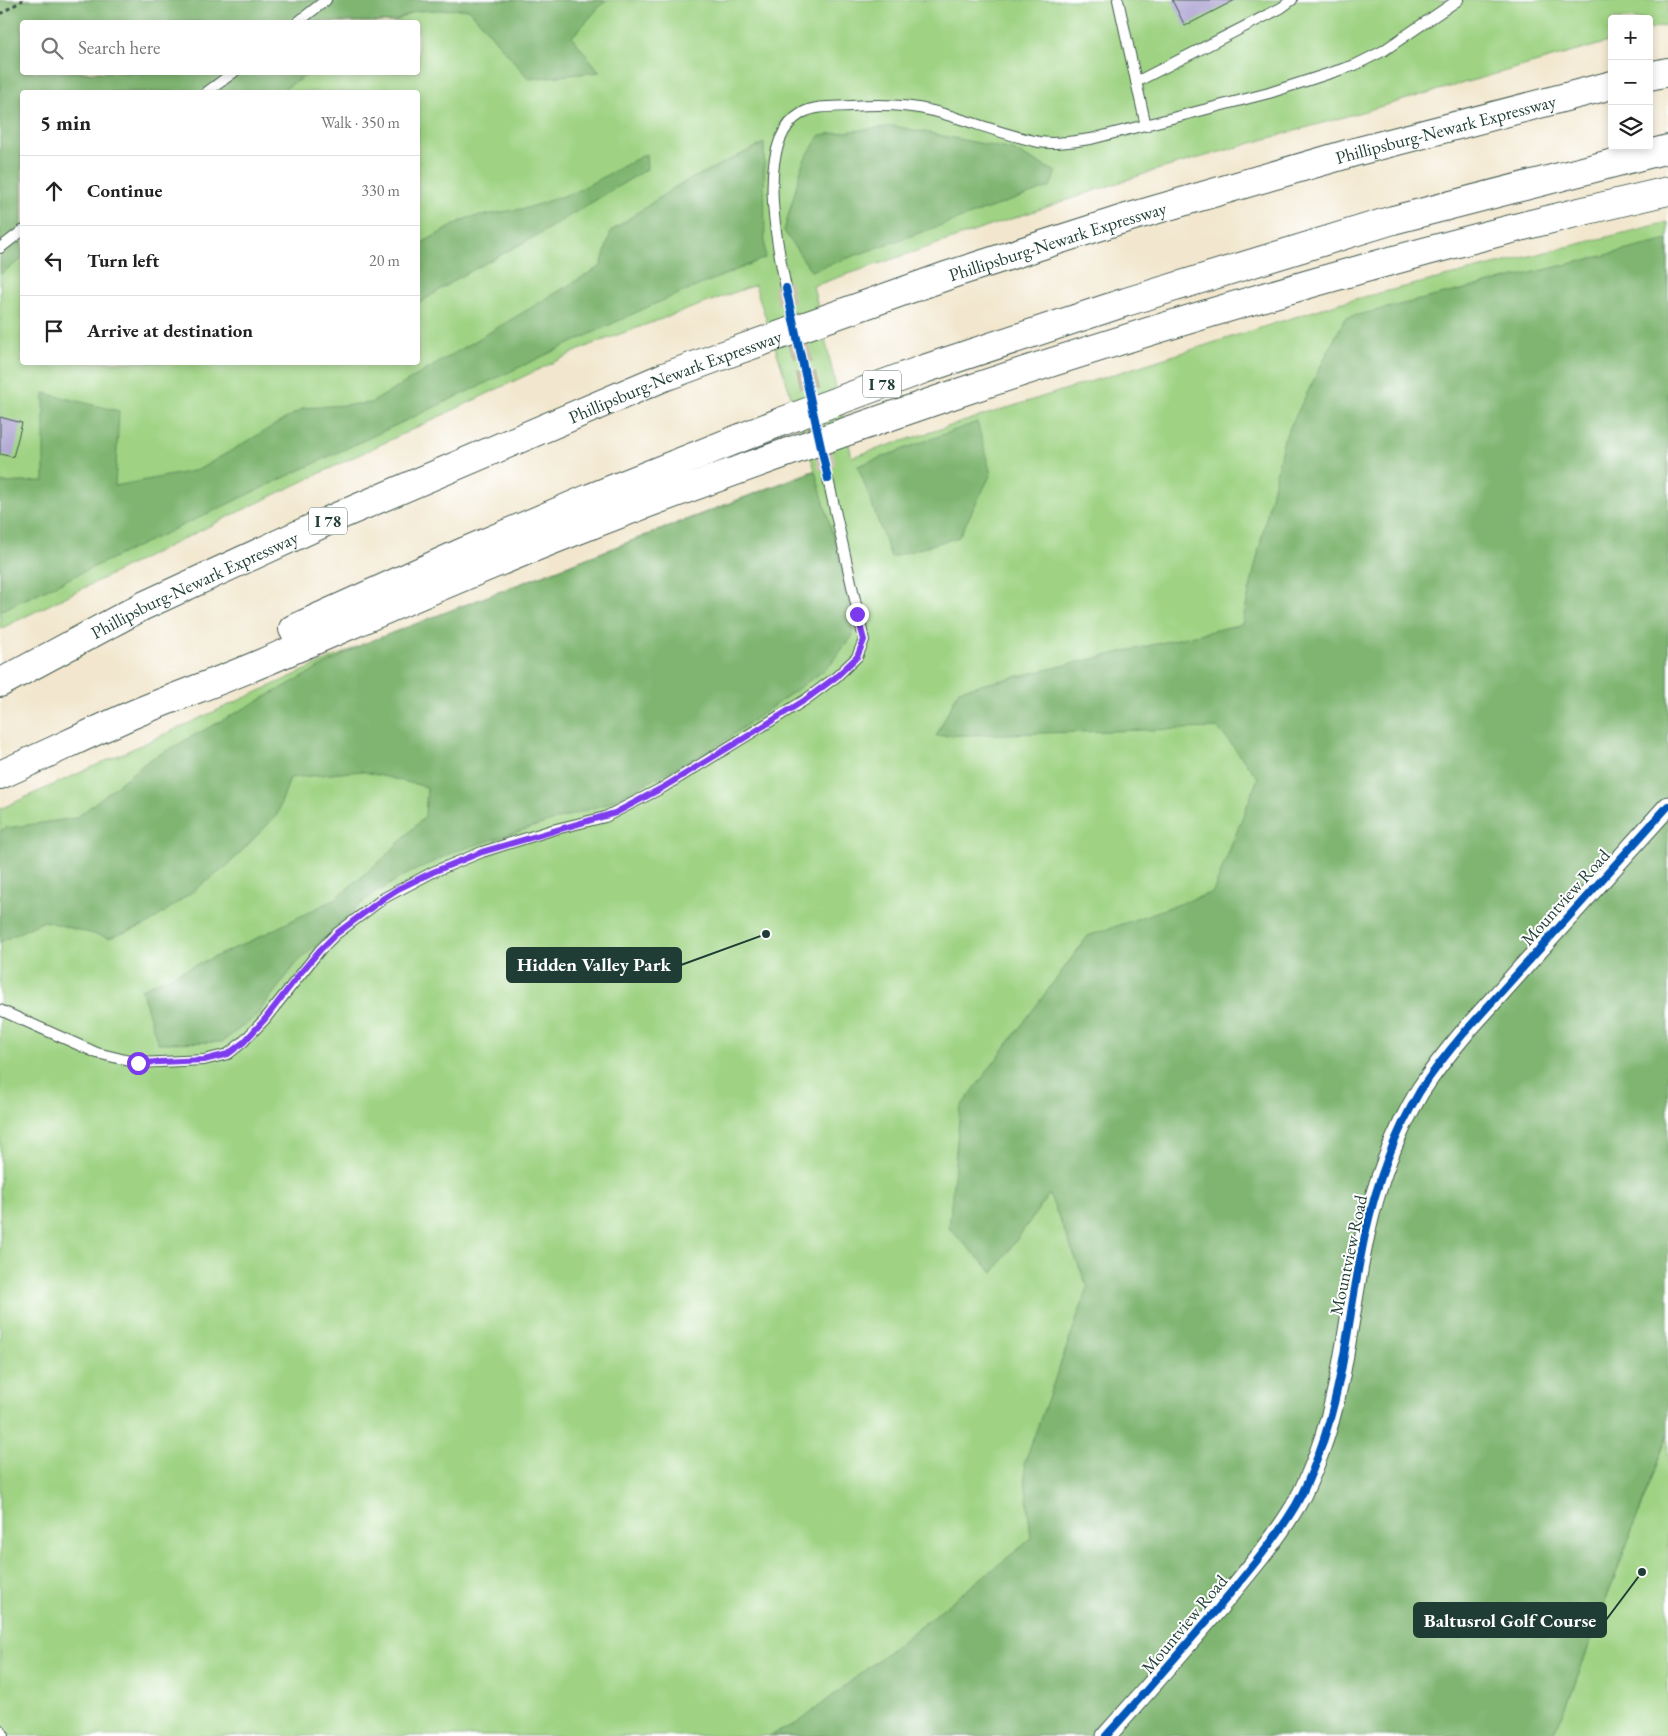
<!DOCTYPE html>
<html lang="en">
<head>
<meta charset="utf-8">
<style>
	body { margin:0; font-family:"EB Garamond",serif; background:#f6f6f6; color:#222 }
	.controls { position:absolute; right:15px; top:15px; display:grid; overflow:hidden; border-radius:5px; box-shadow:0 2px 8px #0003 }
	.controls button { width:45px; height:45px; display:grid; place-items:center; padding:0; border:0; border-bottom:1px solid #e0e0e0; background:#fff; color:#222; font:25px sans-serif }
	.stop { position:absolute; width:15px; height:15px; margin:-11px; border:4px solid #7c3aed; border-radius:50%; background:#fff }
	.stop.end { background:#7c3aed; border-color:#fff; box-shadow:0 1px 5px #0008 }
	.list { margin:0; padding:0; list-style:none }
	h2 { display:flex; justify-content:space-between; align-items:center; height:65px; margin:0; padding:0 20px; font-size:21px }
	h2 small { font-size:16px; font-weight:400; color:#767676 }
	.list li { display:grid; grid-template-columns:32px 1fr auto; gap:15px; align-items:center; box-sizing:border-box; height:70px; padding:0 20px; border-top:1px solid #e0e0e0 }
	.list b { display:block; font-size:19px; white-space:nowrap }
	.list em { font-size:16px; font-style:normal; color:#767676 }
	.icon { flex:none; width:28px; height:28px; fill:none; stroke:currentColor; stroke-width:2; stroke-linecap:round; stroke-linejoin:round }
	.map { position:relative; flex:none; width:1668px; height:1736px; overflow:hidden }
	.search { position:absolute; background:#fff; box-shadow:0 2px 8px #0003; left:20px; top:20px; width:400px; height:55px; display:flex; align-items:center; gap:12px; box-sizing:border-box; padding:0 18px; border-radius:5px; color:#767676; font-size:19px }
	.panel { position:absolute; background:#fff; box-shadow:0 2px 8px #0003; left:20px; top:90px; width:400px; height:275px; border-radius:5px }
	.map>svg:first-child { display:block }
</style>
</head>
<body>
<div class="map">
<svg width="1668" height="1736" viewBox="0 0 1668 1736">
	<rect width="100%" height="100%" fill="#fff"/>
	<filter id="ink" filterUnits="userSpaceOnUse"><feTurbulence type="fractalNoise" baseFrequency=".02" numOctaves="2"/><feDisplacementMap in="SourceGraphic" scale="10" xChannelSelector="R" yChannelSelector="G"/><feConvolveMatrix kernelMatrix="1 2 1 2 8 2 1 2 1" color-interpolation-filters="sRGB"/></filter>
	<filter id="wash" filterUnits="userSpaceOnUse"><feTurbulence type="fractalNoise" baseFrequency=".0096" numOctaves="4" result="noise"/><feDisplacementMap in="SourceGraphic" scale="20" xChannelSelector="R" yChannelSelector="G"/><feGaussianBlur stdDeviation="1.12" result="paint"/><feColorMatrix in="noise" values="0 0 0 0 0 0 0 0 0 0 0 0 0 0 0 0 0 1.4 0 .05"/><feComposite in="paint" operator="in"/></filter>
	<g filter="url(#wash)">
		<rect width="100%" height="100%" fill="#f2e7ce"/>
		<path fill="#9fd383" stroke="#5f885c" fill-rule="evenodd" d="M0 0H1668V25L1649 30V19H1612V41L1153 171 813 286 852 457 1339 303 1668 222V777L1088 1736H0V809L363 644 815 470 755 285 590 345 230 516 0 629ZM22 22H418V72H22ZM22 92H418V362H22Z
			M1668 1434V1736H1552L1565 1710Z"/>
		<path fill="#7fb571" stroke="#4f7952" d="M0 0H606L572 37 600 72 529 79 469 9 416 11 393 22H22V72L310 73 279 92H22V259L0 274Z
			M894 126 1013 150 1056 172 1050 187 811 271 784 231 803 162 820 135Z
			M764 143 765 258 650 306 0 611V483L44 481V393L119 411 115 486 198 470 304 408 371 403 601 266 611 231 675 187Z
			M646 154 647 169 541 233 458 278 418 304V245L467 218 527 208 575 192Z
			M1668 240V1434L1565 1710 1552 1736H769L798 1723 1031 1539 1024 1464 1088 1288 1049 1194 993 1273 949 1228 960 1108 1088 936 1213 892 1258 778 1218 728 936 736 959 690 1242 624 1284 439 1345 318Z
			M977 422 991 474 959 537 891 557 858 466Z
			M815 471 848 589 853 636 826 669 714 748 606 804 454 852 403 876 366 899 296 964 256 1016 222 1042 158 1043 141 989 251 941 335 899 384 858 425 816 427 787 361 771 290 778 277 815 226 867 148 924 109 938 44 921 0 942V831L6 828 76 818 149 760 363 644Z"/>
		<g id="blocks">
			<path fill="#afa6d3" d="M1172 0H1235L1185 26Z
				M0 417 22 423 13 457 0 454Z"/>
		</g>
	</g>
	<g filter="url(#ink)">
		<use href="#blocks" fill-opacity="0" stroke="#3f564b" stroke-width="1"/>
		<g fill="none" stroke-linecap="round" stroke-linejoin="round">
			<path stroke="#c8c5af" stroke-width="19" stroke-dasharray="19 9" stroke-linecap="butt" d="M786 288 828 479"/>
			<defs>
				<path id="service" d="M1118 0 1146 126
					M298 22 326 0
					M1136 82 1281 8 1292 0
					M207 92 234 72
					M0 248 22 231
					M786 288C777 244 754 140 802 113 816 105 836 107 851 106 878 104 906 104 933 111 968 120 1004 135 1039 142 1056 145 1074 141 1091 139L1269 93 1355 65 1383 51 1458 0
					M0 1010 97 1053 138 1063 204 1060 228 1054 243 1042 265 1019 320 950 336 934 384 898 433 872 482 852 552 830 605 817 662 788 805 700 836 677 857 657 864 640 828 479
					M0 1730 3 1736"/>
				<path id="minor" d="M1106 1736C1144 1694 1181 1651 1218 1608 1245 1575 1274 1542 1296 1505 1305 1489 1313 1470 1319 1453 1345 1383 1349 1307 1365 1235 1376 1185 1394 1135 1420 1091 1433 1071 1448 1052 1464 1033L1668 806"/>
				<g id="motorway">
					<path d="M1649 76 1668 72"/>
					<path d="M293 629 461 553 590 498 783 421 924 369 1126 302 1393 220 1668 149"/>
					<path id="s1" d="M0 683 143 606 341 515 664 377 721 356 949 275 1120 220 1351 153 1612 85"/>
					<path d="M0 775C43 756 86 735 129 716 173 697 218 682 262 663 365 619 468 573 573 532 700 482 829 437 958 393 1192 315 1428 246 1668 191"/>
				</g>
			</defs>
			<use href="#service" stroke="#3f564b" stroke-width="12"/>
			<use href="#minor" stroke="#3f564b" stroke-width="21"/>
			<use href="#motorway" stroke="#3f564b" stroke-width="30"/>
			<path stroke="#3f564b" stroke-width="3" stroke-dasharray="4 4" stroke-linecap="butt" d="M0 14 23 0"/>
			<use href="#service" stroke="#fff" stroke-width="10"/>
			<use href="#minor" stroke="#fff" stroke-width="19"/>
			<use href="#motorway" stroke="#fff" stroke-width="28"/>
			<defs>
				<path id="cycleway" d="M786 288 828 479
					M1106 1736C1144 1694 1181 1651 1218 1608 1245 1575 1274 1542 1296 1505 1305 1489 1313 1470 1319 1453 1345 1383 1349 1307 1365 1235 1376 1185 1394 1135 1420 1091 1433 1071 1448 1052 1464 1033L1668 806"/>
			</defs>
			<use href="#cycleway" stroke="#fff" stroke-width="11"/>
			<use href="#cycleway" stroke="#0057b8" stroke-width="8"/>
		</g>
	</g>
	<g fill="none" stroke-linecap="round" stroke-linejoin="round" filter="url(#ink)">
		<path stroke="#7c3aed" stroke-width="6" d="M138 1063 204 1060 228 1054 244 1042 265 1019 298 976 320 950 336 934 384 898 398 889 433 872 482 852 615 813 662 788 751 734 805 700 836 677 857 657 864 640 857 614"/>
	</g>
	<g text-anchor="middle" dominant-baseline="central" stroke-width="4" stroke-linejoin="round" paint-order="stroke">
		<g fill="#fff" stroke="#627771" stroke-width="1">
			<rect x="863" y="370.5" width="38" height="27" rx="4"/>
			<rect x="309" y="507.5" width="38" height="27" rx="4"/>
		</g>
		<g font-size="16" font-weight="bold" fill="#1f3d34">
			<text x="882" y="384">I 78</text>
			<text x="328" y="521">I 78</text>
		</g>
		<g font-size="18" fill="#1f3d34" stroke="#fff">
			<text stroke="none"><textPath href="#s1" startOffset="1552">Phillipsburg-Newark Expressway</textPath></text>
			<text stroke="none"><textPath href="#s1" startOffset="1148">Phillipsburg-Newark Expressway</textPath></text>
			<text stroke="none"><textPath href="#s1" startOffset="742">Phillipsburg-Newark Expressway</textPath></text>
			<text stroke="none"><textPath href="#s1" startOffset="218">Phillipsburg-Newark Expressway</textPath></text>
			<text transform="translate(1565 897) rotate(-48)">Mountview Road</text>
			<text transform="translate(1348 1255) rotate(-78)">Mountview Road</text>
			<text transform="translate(1184 1624) rotate(-50)">Mountview Road</text>
		</g>
	</g>
	<path fill="none" stroke="#1f3d34" stroke-width="2" d="M766 934L681 965M1642 1572L1606 1620"/>
	<g fill="#1f3d34" stroke="#fff" stroke-width="2">
		<circle cx="766" cy="934" r="5"/>
		<circle cx="1642" cy="1572" r="5"/>
	</g>
	<g fill="#1f3d34" stroke="#1f3d34" stroke-width="2">
		<rect x="507" y="948" width="174" height="34" rx="5"/>
		<rect x="1414" y="1603" width="192" height="34" rx="5"/>
	</g>
	<g font-size="19" text-anchor="middle" font-weight="bold" fill="#fff">
		<text x="594" y="971">Hidden Valley Park</text>
		<text x="1510" y="1627">Baltusrol Golf Course</text>
	</g>
</svg>
<div class="controls">
<button>+</button>
<button>−</button>
<button><svg class="icon" aria-label="layers" viewBox="0 0 24 24"><path d="M12 4l9 5-9 5-9-5zM3 14l9 5 9-5"/></svg></button>
</div>
<div class="stop" style="left:138px;top:1063px"></div>
<div class="stop end" style="left:857px;top:614px"></div>
<div class="search"><svg class="icon" aria-label="search" viewBox="0 0 24 24"><circle cx="10" cy="10" r="6"/><path d="M15 15l6 6"/></svg>Search here</div>
<section class="panel">
<h2>5 min<small>Walk · 350 m</small></h2>
<ul class="list">
<li><svg class="icon" aria-label="ahead" viewBox="0 0 24 24"><path d="M12 20V5M6 11l6-6 6 6"/></svg><div><b>Continue</b></div><em>330 m</em></li>
<li><svg class="icon" aria-label="left" viewBox="0 0 24 24"><path d="M17 20v-9H6M10 6l-5 5 5 5"/></svg><div><b>Turn left</b></div><em>20 m</em></li>
<li><svg class="icon" aria-label="arrive" viewBox="0 0 24 24"><path d="M6 21V4h12l-3 4 3 4H6"/></svg><div><b>Arrive at destination</b></div></li>
</ul>
</section>
</div>
</body>
</html>
